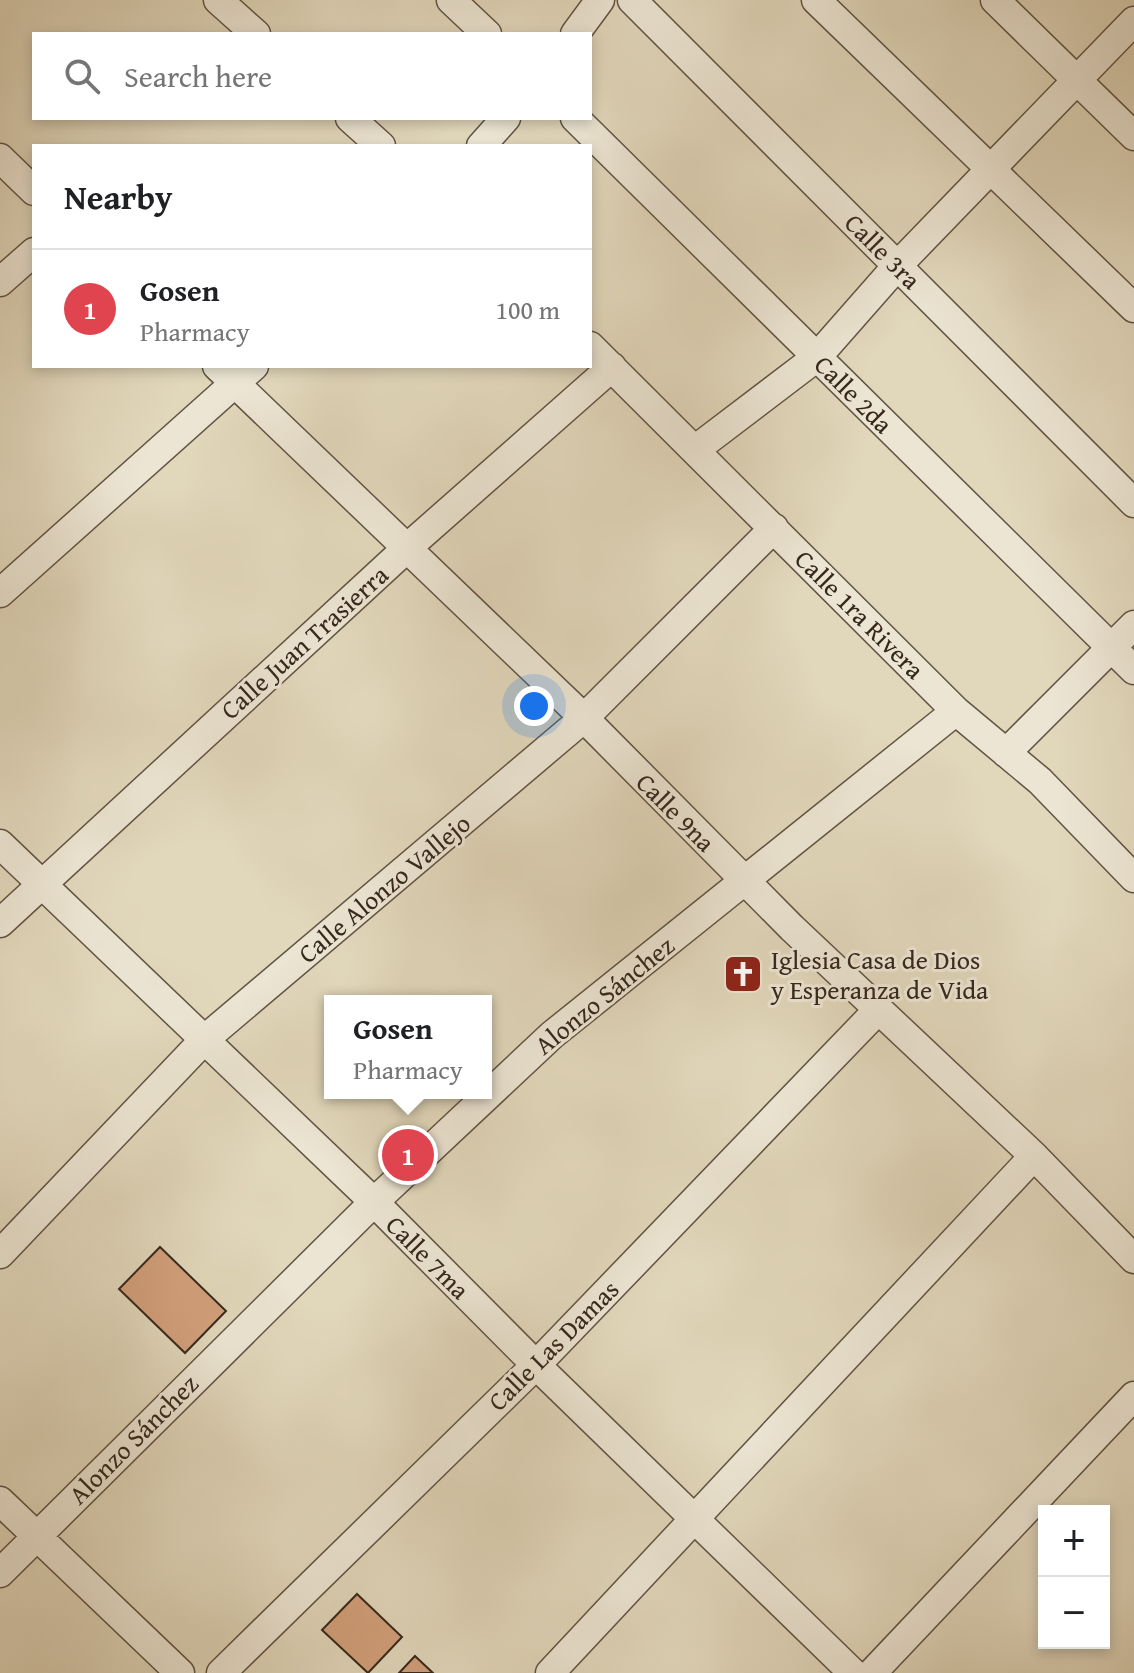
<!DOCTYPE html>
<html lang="en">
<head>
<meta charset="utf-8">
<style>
	body { margin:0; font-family:"Gentium Book Plus",serif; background:#f6f6f6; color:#202124 }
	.controls { position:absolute; right:24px; bottom:24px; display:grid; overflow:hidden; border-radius:0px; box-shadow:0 4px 12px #0003 }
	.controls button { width:72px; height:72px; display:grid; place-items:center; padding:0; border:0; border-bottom:2px solid #e0e0e0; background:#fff; color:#202124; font:40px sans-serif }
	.you { position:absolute; left:534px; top:706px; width:28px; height:28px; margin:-20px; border:6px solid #fff; border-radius:50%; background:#1a73e8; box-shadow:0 0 0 12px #1a73e833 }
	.badge { display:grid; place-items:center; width:52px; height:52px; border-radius:50%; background:#b45309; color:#fff; font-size:26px; font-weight:700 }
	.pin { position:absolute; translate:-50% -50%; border:4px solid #fff; box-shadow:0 2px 8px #0006 }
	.popup { position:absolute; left:324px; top:995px; width:168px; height:104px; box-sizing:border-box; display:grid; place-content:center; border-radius:0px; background:#fff; filter:drop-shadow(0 2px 6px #0005); font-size:26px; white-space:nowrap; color:#757577 }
	.popup b { font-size:30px; color:#202124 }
	.popup::after { content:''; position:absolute; left:50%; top:100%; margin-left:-16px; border:16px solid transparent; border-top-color:#fff }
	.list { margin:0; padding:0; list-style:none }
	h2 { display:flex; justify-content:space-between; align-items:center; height:104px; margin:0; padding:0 32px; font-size:34px }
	h2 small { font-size:26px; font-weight:400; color:#757577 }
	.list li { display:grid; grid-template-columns:52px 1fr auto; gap:24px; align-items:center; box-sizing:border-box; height:120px; padding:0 32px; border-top:2px solid #e0e0e0 }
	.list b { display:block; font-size:30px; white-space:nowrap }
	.list p { margin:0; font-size:26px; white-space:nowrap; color:#757577 }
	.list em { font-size:26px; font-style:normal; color:#757577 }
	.icon { flex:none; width:44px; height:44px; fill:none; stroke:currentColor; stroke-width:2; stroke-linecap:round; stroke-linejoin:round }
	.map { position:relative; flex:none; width:1134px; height:1673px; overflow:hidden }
	.search { position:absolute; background:#fff; box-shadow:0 4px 12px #0003; left:32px; top:32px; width:560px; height:88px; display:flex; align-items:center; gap:20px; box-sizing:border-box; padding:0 28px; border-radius:0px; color:#757577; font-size:30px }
	.panel { position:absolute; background:#fff; box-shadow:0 4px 12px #0003; left:32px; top:144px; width:560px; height:224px; border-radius:0px }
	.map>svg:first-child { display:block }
</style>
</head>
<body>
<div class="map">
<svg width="1134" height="1673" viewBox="0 0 1134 1673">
	<rect width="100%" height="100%" fill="#e1d7bb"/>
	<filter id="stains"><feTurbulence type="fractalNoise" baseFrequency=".0025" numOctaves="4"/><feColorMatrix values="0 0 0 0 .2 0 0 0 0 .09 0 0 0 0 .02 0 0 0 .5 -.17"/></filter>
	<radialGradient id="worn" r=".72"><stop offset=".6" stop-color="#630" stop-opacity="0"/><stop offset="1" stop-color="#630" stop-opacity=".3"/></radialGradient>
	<path fill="#d2a07b" stroke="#36281d" stroke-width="2" d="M160 1247 226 1311 185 1353 119 1289Z
		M357 1594 402 1637 368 1673 322 1630Z
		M415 1656 433 1673H399Z"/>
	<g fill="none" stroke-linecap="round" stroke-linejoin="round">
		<defs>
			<path id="minor" d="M218 0 256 34
				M451 0 487 34
				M632 0 1134 503
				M816 0 1134 308
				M995 0 1134 136
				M575 34 600 0
				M350 118 381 146
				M575 118 1134 670
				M481 146 506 118
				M0 158 34 191
				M0 282 34 252
				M590 346 956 711 1040 781 1134 878
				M217 366 584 718 792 928 1034 1156 1134 1259
				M696 449 817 357 897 266 1134 21
				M0 593 254 366
				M1006 753 1134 625
				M0 844 374 1202 536 1365 853 1673
				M0 923 407 548 612 367
				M0 1254 205 1039 584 718 774 528
				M0 1501 180 1673
				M0 1573 374 1202 552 1035 956 711
				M221 1673 536 1365 878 1010
				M550 1673 1034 1156
				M872 1673 1134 1396"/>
		</defs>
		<use href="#minor" stroke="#615444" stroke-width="31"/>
		<use href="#minor" stroke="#ece5d3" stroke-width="28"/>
	</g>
	<defs>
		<symbol id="church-square" viewBox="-11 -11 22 22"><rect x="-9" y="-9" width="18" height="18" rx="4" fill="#8f2418" stroke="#ece5d3"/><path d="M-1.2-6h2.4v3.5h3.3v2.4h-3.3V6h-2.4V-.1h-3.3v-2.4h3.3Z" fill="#fff"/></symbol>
	</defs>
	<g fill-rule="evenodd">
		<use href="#church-square" x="721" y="952" width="44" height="44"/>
	</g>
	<g text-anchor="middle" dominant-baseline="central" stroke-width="6" stroke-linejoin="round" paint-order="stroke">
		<g font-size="26" fill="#36281d" stroke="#ece5d3">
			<text transform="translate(883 251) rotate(45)">Calle 3ra</text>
			<text transform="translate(854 394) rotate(45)">Calle 2da</text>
			<text transform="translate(860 614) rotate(45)">Calle 1ra Rivera</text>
			<text transform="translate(304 642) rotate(-42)">Calle Juan Trasierra</text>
			<text transform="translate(676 812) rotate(45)">Calle 9na</text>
			<text transform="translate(384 888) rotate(-40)">Calle Alonzo Vallejo</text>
			<text transform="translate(604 995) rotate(-39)">Alonzo Sánchez</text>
			<text transform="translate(428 1257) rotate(45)">Calle 7ma</text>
			<text transform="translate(553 1345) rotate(-45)">Calle Las Damas</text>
			<text transform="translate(133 1439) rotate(-45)">Alonzo Sánchez</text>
		</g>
		<g font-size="26" fill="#36281d" stroke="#ece5d3" text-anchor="start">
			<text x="771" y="959">Iglesia Casa de Dios<tspan x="771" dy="30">y Esperanza de Vida</tspan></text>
		</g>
	</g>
	<rect width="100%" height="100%" filter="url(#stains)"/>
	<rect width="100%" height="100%" fill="url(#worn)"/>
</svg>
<div class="controls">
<button>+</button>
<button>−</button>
</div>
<div class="you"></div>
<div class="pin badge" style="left:408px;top:1155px;background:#e0444e">1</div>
<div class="popup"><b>Gosen</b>Pharmacy</div>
<div class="search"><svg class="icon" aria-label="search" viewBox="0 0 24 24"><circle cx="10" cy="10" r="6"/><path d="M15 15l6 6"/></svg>Search here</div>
<section class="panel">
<h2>Nearby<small></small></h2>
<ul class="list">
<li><span class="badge" style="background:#e0444e">1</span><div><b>Gosen</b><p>Pharmacy</p></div><em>100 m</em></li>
</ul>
</section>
</div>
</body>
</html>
